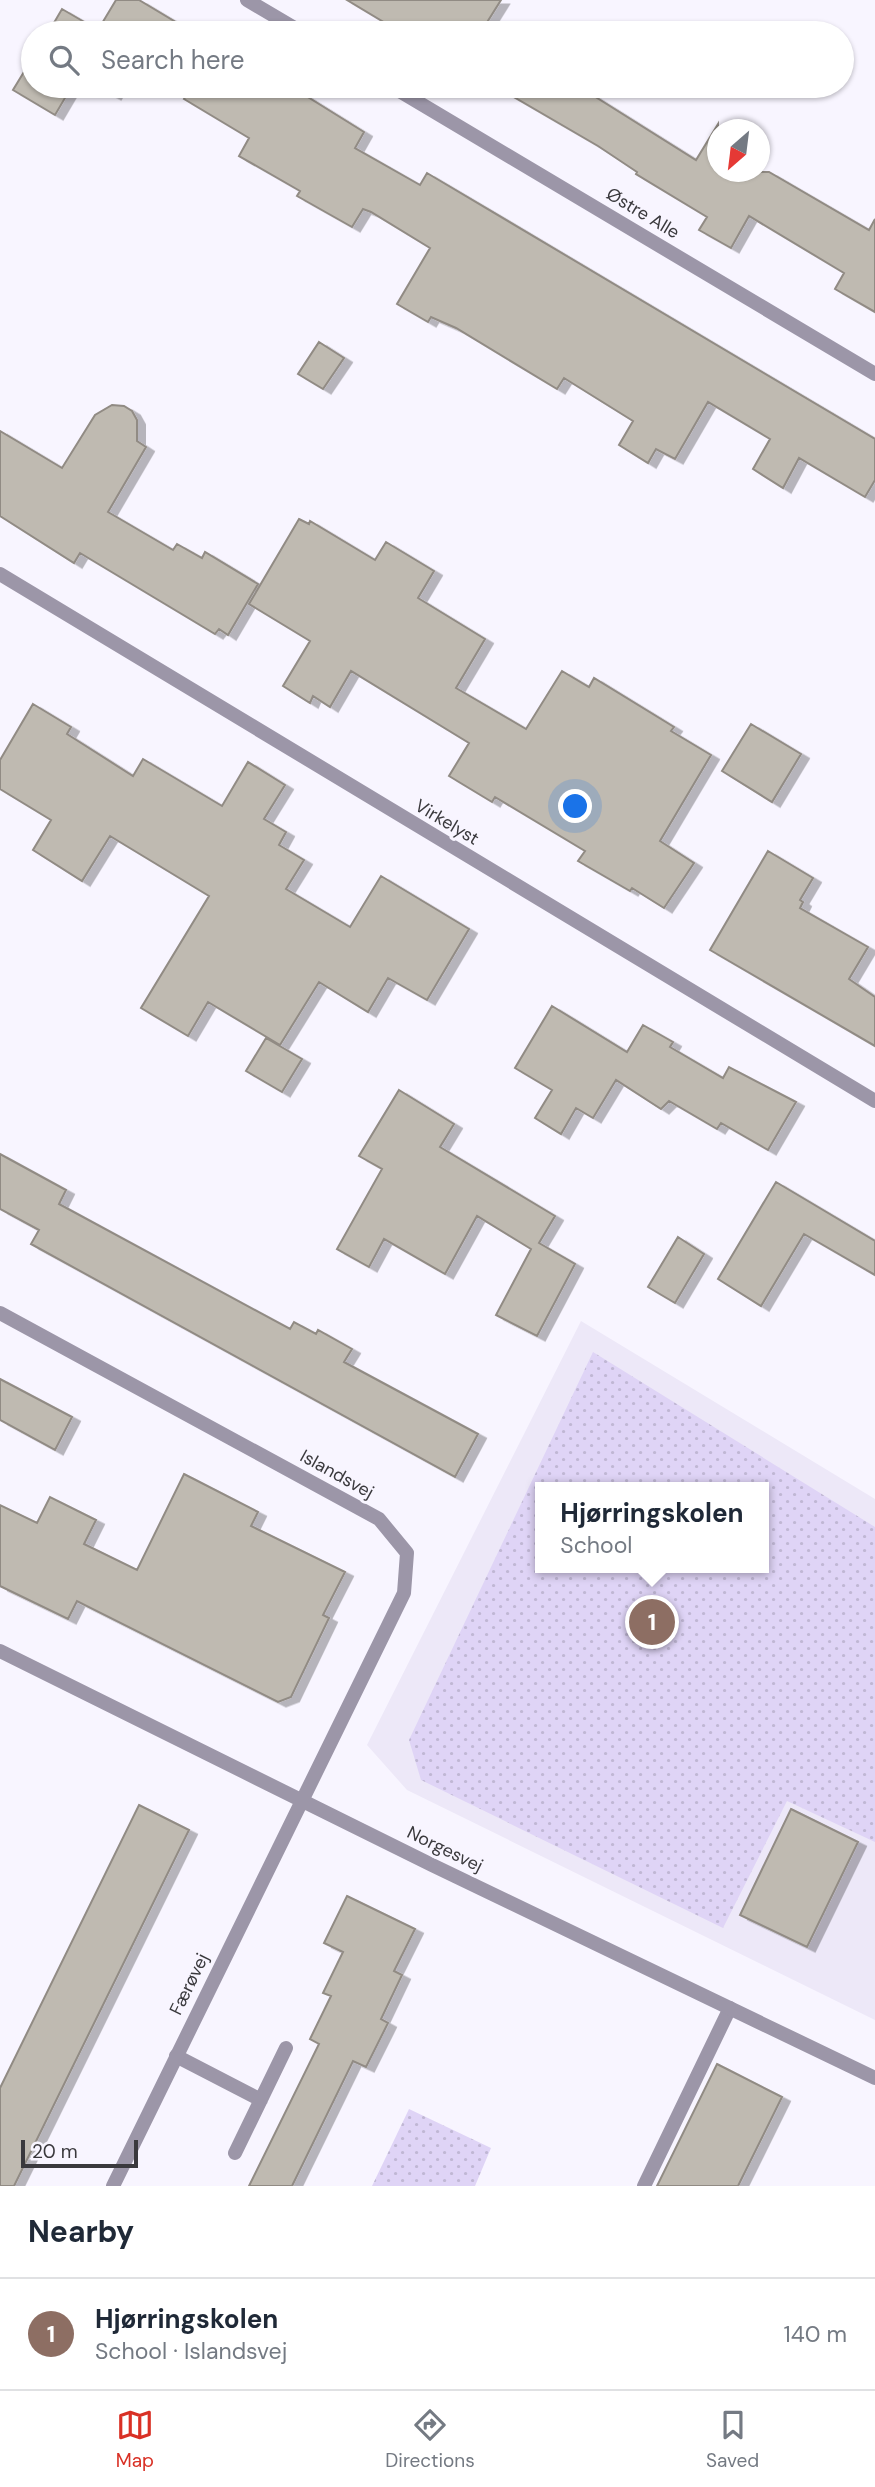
<!DOCTYPE html>
<html lang="en">
<head>
<meta charset="utf-8">
<style>
	body { margin:0; font-family:"DM Sans",sans-serif; background:#f6f6f7; color:#1f2937 }
	.compass { position:absolute; left:707px; top:119px; width:63px; height:63px; border-radius:50%; background:#fff; box-shadow:0 2px 5px #0004; rotate:208deg }
	.scale { position:absolute; left:21px; bottom:18px; width:117px; box-sizing:border-box; padding-left:7px; border:4px solid #3a393d; border-top:0; font-size:19px; line-height:24px; white-space:nowrap; color:#3a393d; -webkit-text-stroke:5px #f8f5ff; paint-order:stroke }
	.you { position:absolute; left:576px; top:807px; width:24px; height:24px; margin:-18px; border:5px solid #fff; border-radius:50%; background:#1a73e8; box-shadow:0 0 0 10px #1a73e833 }
	.badge { display:grid; place-items:center; width:46px; height:46px; border-radius:50%; background:#d93025; color:#fff; font-size:23px; font-weight:700 }
	.pin { position:absolute; translate:-50% -50%; border:4px solid #fff; box-shadow:0 2px 7px #0006 }
	.popup { position:absolute; left:535px; top:1482px; width:234px; height:91px; box-sizing:border-box; display:grid; place-content:center; border-radius:0px; background:#fff; filter:drop-shadow(0 2px 5px #0005); font-size:23px; white-space:nowrap; color:#747a83 }
	.popup b { font-size:26px; color:#1f2937 }
	.popup::after { content:''; position:absolute; left:50%; top:100%; margin-left:-14px; border:14px solid transparent; border-top-color:#fff }
	.list { margin:0; padding:0; list-style:none }
	h2 { display:flex; justify-content:space-between; align-items:center; height:91px; margin:0; padding:0 28px; font-size:30px }
	h2 small { font-size:23px; font-weight:400; color:#747a83 }
	.list li { display:grid; grid-template-columns:46px 1fr auto; gap:21px; align-items:center; box-sizing:border-box; height:112px; padding:0 28px; border-top:2px solid #e0e1e3 }
	.list b { display:block; font-size:26px; white-space:nowrap }
	.list p { margin:0; font-size:23px; white-space:nowrap; color:#747a83 }
	.list em { font-size:23px; font-style:normal; color:#747a83 }
	.icon { flex:none; width:38px; height:38px; fill:none; stroke:currentColor; stroke-width:2; stroke-linecap:round; stroke-linejoin:round }
	.map { position:relative; flex:none; width:875px; height:2186px; overflow:hidden }
	.search { position:absolute; background:#fff; box-shadow:0 2px 5px #0004; left:21px; right:21px; top:21px; height:77px; display:flex; align-items:center; gap:18px; box-sizing:border-box; padding:0 24px; border-radius:38px; color:#747a83; font-size:26px }
	.sheet { height:203px; background:#fff }
	nav { display:flex; justify-content:space-around; align-items:center; box-sizing:border-box; height:98px; border-top:2px solid #e0e1e3; background:#fff; font-size:19px; color:#747a83 }
	nav a { display:grid; justify-items:center; gap:4px }
	nav .on { color:#d93025 }
	.map>svg:first-child { display:block }
</style>
</head>
<body>
<div class="map">
<svg width="875" height="2186" viewBox="0 0 875 2186">
	<defs>
		<pattern id="grass-dots" width="8" height="8" patternUnits="userSpaceOnUse" patternTransform="scale(1.75)"><rect width="8" height="8" fill="#dfd4f6"/><path d="M2 2h.1M6 6h.1" fill="none" stroke="#c0b7d4" stroke-width="1.8" stroke-linecap="round"/></pattern>
		<filter id="shadow"><feDropShadow dx="8" dy="4.5" stdDeviation="0" flood-color="#0004"/></filter>
	</defs>
	<rect width="100%" height="100%" fill="#f8f5ff"/>
	<path fill="#ede8f8" fill-rule="evenodd" d="M581 1321 875 1499V2020L407 1790 367 1745ZM540 1487H764V1568H540Z"/>
	<path fill="url(#grass-dots)" fill-rule="evenodd" d="M593 1352 875 1527V1842L787 1801 723 1928 421 1780 409 1740ZM540 1487H764V1568H540Z
		M409 2109 491 2148 475 2186H372Z"/>
	<path fill="#bfbab1" stroke="#918b84" stroke-width="2" filter="url(#shadow)" d="M116 0H139L194 33H48L62 9 98 30Z
		M347 0H501L486 24 501 33H402Z
		M33 57V86H72L55 115 13 90Z
		M97 86H118L113 95Z
		M192 86H281L296 95 298 91 364 132 355 148 420 185 427 173 875 439V480L865 497 799 458 783 488 753 469 770 439 708 402 675 459 656 449 648 463 619 445 633 421 564 378 557 389 456 328 431 317 428 322 397 304 430 248 371 212 363 209 352 227 297 196 300 191 239 156 249 138 184 99Z
		M495 86H578L696 160 718 124V172H769L869 230 875 219V312L835 289 844 273 749 216 731 248 699 230 707 217 636 174 637 172 598 146Z
		M319 342 344 358 323 389 298 374Z
		M112 405 124 406 132 411 137 420V441L146 447 108 512 173 550 177 544 202 558 205 552 258 584 228 635 219 629 215 634 80 553 74 563 0 516V431L62 468 95 415Z
		M299 519 309 524 310 521 375 560 386 542 434 571 418 598 485 639 456 688 526 729 562 671 589 687 594 678 674 727 671 731 711 755 660 841 694 863 664 908 632 888 630 891 578 861 585 851 495 797 492 802 449 776 469 743 351 671 330 707 313 696 310 703 283 686 310 641 249 604Z
		M33 704 71 727 67 734 133 776 143 759 222 806 248 762 285 785 264 819 286 832 279 845 304 860 286 889 350 927 381 876 469 929 427 1000 388 978 368 1012 319 982 280 1045 208 1002 188 1036 141 1008 209 896 110 836 82 881 33 850 51 820 0 789V760Z
		M751 724 801 754 772 802 722 771Z
		M768 851 813 878 800 900 803 902 800 908 868 947 849 979 875 997V1046L710 950Z
		M552 1006 627 1052 643 1025 673 1042 670 1047 723 1078 729 1067 796 1102 768 1150 721 1123 717 1129 669 1101 661 1109 616 1080 593 1118 576 1108 561 1134 535 1118 552 1090 515 1068Z
		M266 1038 302 1059 282 1092 246 1071Z
		M399 1090 454 1124 440 1147 555 1216 539 1243 575 1264 537 1336 496 1315 531 1249 477 1216 445 1274 384 1239 369 1267 337 1249 382 1169 359 1156Z
		M0 1154 66 1190 59 1204 290 1329 294 1322 316 1334 318 1330 352 1349 344 1362 478 1434 455 1477 31 1244 39 1230 0 1209Z
		M776 1182 875 1241V1275L804 1234 761 1306 718 1279Z
		M678 1237 704 1254 675 1303 648 1287Z
		M0 1379 72 1417 55 1450 0 1420Z
		M184 1474 258 1512 251 1526 345 1572 323 1615 329 1618 291 1697 278 1702 77 1601 68 1619 0 1586V1505L37 1523 50 1497 96 1520 84 1544 137 1570Z
		M139 1805 189 1830 14 2186H0V2088Z
		M791 1809 858 1842 807 1947 740 1915Z
		M347 1896 415 1929 394 1971 402 1975 381 2019 388 2023 366 2067 353 2061 292 2186H249L319 2044 310 2039 331 1996 323 1993 343 1952 324 1943Z
		M717 2064 782 2097 738 2186H657Z"/>
	<g fill="none" stroke-linecap="round" stroke-linejoin="round">
		<path stroke="#9c96a8" stroke-width="14" d="M176 2056 261 2100
			M235 2153 286 2048
			M644 2186 730 2008"/>
		<path stroke="#9c96a8" stroke-width="14" d="M247 0 303 33
			M391 86 875 374
			M0 574 875 1101
			M0 1313 379 1519 407 1553 404 1593 113 2186
			M0 1651 432 1865 875 2078"/>
	</g>
	<g text-anchor="middle" dominant-baseline="central" stroke-width="6" stroke-linejoin="round" paint-order="stroke">
		<g font-size="18" fill="#3a393d" stroke="#f8f5ff">
			<text transform="translate(643 213) rotate(31)">Østre Alle</text>
			<text transform="translate(447 822) rotate(31)">Virkelyst</text>
			<text transform="translate(337 1474) rotate(29)">Islandsvej</text>
			<text transform="translate(445 1849) rotate(26)">Norgesvej</text>
			<text transform="translate(189 1984) rotate(-64)">Færøvej</text>
		</g>
	</g>
</svg>
<svg class="compass" viewBox="-18 -18 36 36"><path d="M0-13l5 13h-10z" fill="#e53935"/><path d="M0 13l5-13h-10z" fill="#747a83"/></svg>
<div class="scale">20 m</div>
<div class="you"></div>
<div class="pin badge" style="left:652px;top:1622px;background:#8d6e63">1</div>
<div class="popup"><b>Hjørringskolen</b>School</div>
<div class="search"><svg class="icon" aria-label="search" viewBox="0 0 24 24"><circle cx="10" cy="10" r="6"/><path d="M15 15l6 6"/></svg>Search here</div>
</div>
<section class="sheet">
<h2>Nearby<small></small></h2>
<ul class="list">
<li><span class="badge" style="background:#8d6e63">1</span><div><b>Hjørringskolen</b><p>School · Islandsvej</p></div><em>140 m</em></li>
</ul>
</section>
<nav>
<a class="on"><svg class="icon" aria-label="map" viewBox="0 0 24 24"><path d="M3 6l6-2 6 2 6-2v14l-6 2-6-2-6 2zM9 4v14M15 6v14"/></svg>Map</a>
<a><svg class="icon" aria-label="directions" viewBox="0 0 24 24"><path d="M12 3l9 9-9 9-9-9zM9 14v-3h6M13 9l2 2-2 2"/></svg>Directions</a>
<a><svg class="icon" aria-label="saved" viewBox="0 0 24 24"><path d="M7 4h10v16l-5-4-5 4z"/></svg>Saved</a>
</nav>
</body>
</html>
